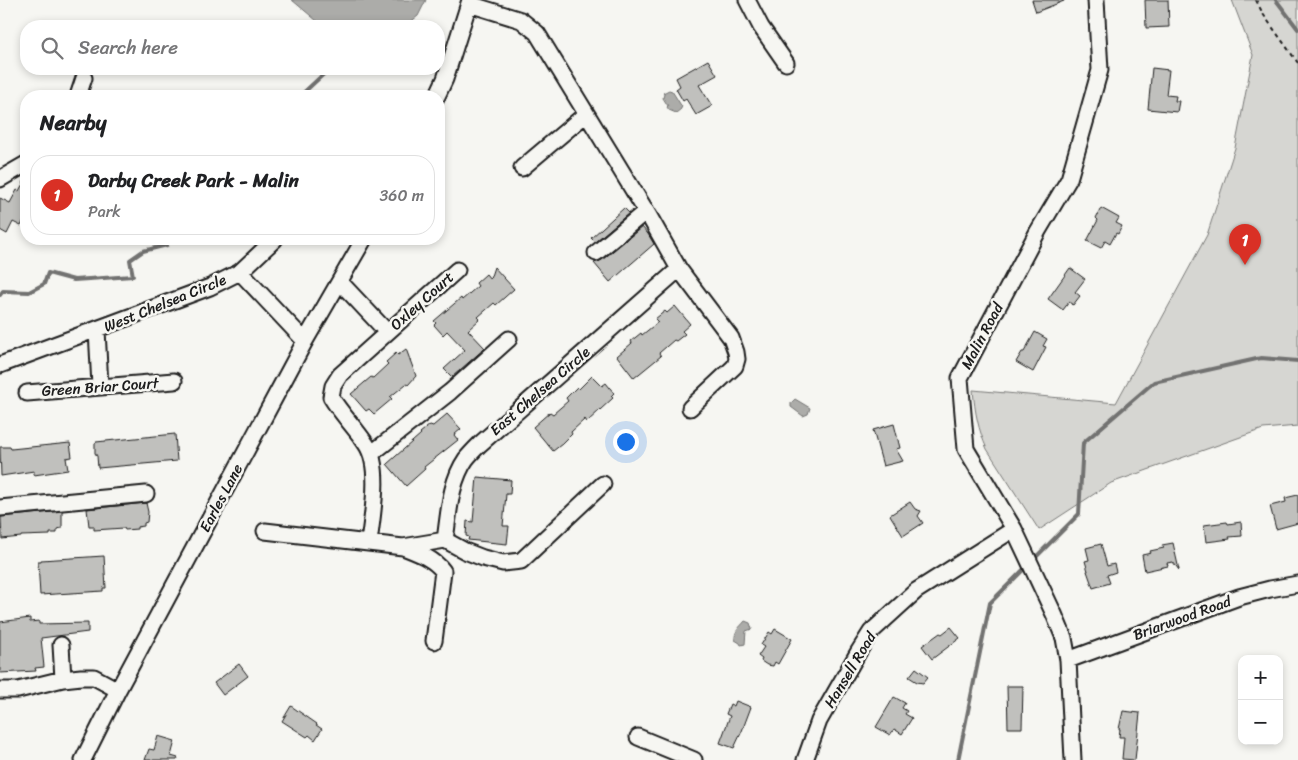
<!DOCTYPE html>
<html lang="en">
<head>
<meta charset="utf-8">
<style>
	body { margin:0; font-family:Sriracha,sans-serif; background:#f6f6f6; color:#202124 }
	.controls { position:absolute; right:15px; bottom:15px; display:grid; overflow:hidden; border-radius:10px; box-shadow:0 2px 8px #0003 }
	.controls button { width:45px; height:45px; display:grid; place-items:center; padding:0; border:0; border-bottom:1px solid #e0e0e0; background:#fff; color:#202124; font:25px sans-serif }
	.you { position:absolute; left:625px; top:441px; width:18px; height:18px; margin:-12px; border:4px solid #fff; border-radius:50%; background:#1a73e8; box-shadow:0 0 0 8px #1a73e833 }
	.badge { display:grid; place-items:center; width:32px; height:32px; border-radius:50%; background:#d93025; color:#fff; font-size:16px; font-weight:700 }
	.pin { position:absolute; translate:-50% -41px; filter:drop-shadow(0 1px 2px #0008) }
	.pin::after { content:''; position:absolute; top:26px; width:18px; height:15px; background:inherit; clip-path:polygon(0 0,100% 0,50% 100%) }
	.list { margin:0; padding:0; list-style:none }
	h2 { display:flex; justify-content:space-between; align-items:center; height:65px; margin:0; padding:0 20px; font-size:21px }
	h2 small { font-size:16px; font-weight:400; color:#757577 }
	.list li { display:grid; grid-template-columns:32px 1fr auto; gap:15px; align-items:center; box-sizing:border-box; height:80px; margin:0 10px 10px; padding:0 10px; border:1px solid #e0e0e0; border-radius:20px }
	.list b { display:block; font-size:19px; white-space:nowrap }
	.list p { margin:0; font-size:16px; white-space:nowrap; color:#757577 }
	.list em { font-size:16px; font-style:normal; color:#757577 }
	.icon { flex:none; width:28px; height:28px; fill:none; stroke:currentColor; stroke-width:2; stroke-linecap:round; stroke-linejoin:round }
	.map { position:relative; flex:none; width:1298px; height:760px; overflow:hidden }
	.search { position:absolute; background:#fff; box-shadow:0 2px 8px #0003; left:20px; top:20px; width:425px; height:55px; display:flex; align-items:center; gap:12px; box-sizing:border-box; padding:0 18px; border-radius:20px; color:#757577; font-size:19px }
	.panel { position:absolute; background:#fff; box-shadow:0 2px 8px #0003; left:20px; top:90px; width:425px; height:155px; border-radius:20px }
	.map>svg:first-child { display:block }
</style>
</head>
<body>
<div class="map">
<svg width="1298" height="760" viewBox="0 0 1298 760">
	<rect width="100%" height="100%" fill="#f6f6f2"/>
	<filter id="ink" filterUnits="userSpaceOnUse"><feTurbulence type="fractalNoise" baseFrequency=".02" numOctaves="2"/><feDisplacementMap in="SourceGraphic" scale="10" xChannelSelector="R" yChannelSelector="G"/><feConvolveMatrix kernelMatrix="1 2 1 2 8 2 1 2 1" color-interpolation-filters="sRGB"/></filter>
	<g filter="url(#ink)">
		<path fill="#d6d6d2" stroke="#797977" d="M1232 0H1298V426L1263 429 1111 483 1039 530 987 449C978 429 975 412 973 390L1116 403 1207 235 1235 148 1253 55Z"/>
		<path fill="#acaca9" stroke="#727271" d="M292 0H426L418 16 405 26H323Z
			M669 90 672 91 682 107 681 108V109L676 113 669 110 667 107 668 106 663 98 664 94 663 93Z
			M795 399 810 408 808 414 803 416 791 407V403Z
			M745 621 750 623 752 629 746 631 745 644 741 645 740 643 735 640C734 631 740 627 745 621Z"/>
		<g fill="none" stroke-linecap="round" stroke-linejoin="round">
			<path stroke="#727271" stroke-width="4" d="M1276 0 1298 29
				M300 96 329 69
				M0 295 3 291 29 292 44 284 48 273 74 280 133 276 130 260 143 251 167 245 168 239
				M1032 561 1079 514 1083 443 1154 382 1261 358 1298 361
				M958 760 990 603 1027 566"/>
		</g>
		<path fill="#c0c0bd" stroke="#1c1c1c" d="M1032 0H1064V1L1036 12Z
			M1145 0H1168L1169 27 1146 28Z
			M708 60 717 75 699 85 712 106 696 115 686 99 683 101 676 89 680 86 676 78Z
			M1152 68 1169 70 1166 95 1176 96 1175 101H1179L1177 112 1148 109Z
			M26 178V216L21 226 13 222 7 234 0 230V198L10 203 17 190 19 191Z
			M624 208 629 213 595 242 591 238Z
			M1101 208 1119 218 1116 223 1122 226 1118 234 1116 233 1110 244 1105 241 1101 248 1087 241 1098 220 1096 218Z
			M642 227 648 234 654 244 610 282 594 263 602 260Z
			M494 267 514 289 496 305 494 303 478 317 480 319 468 330 485 348 452 377 444 369 465 350 447 331 443 335 434 325 436 323 434 321 461 298 462 300 478 286 476 283 486 274 490 279Z
			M1070 268 1085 279 1075 292 1080 296 1073 305 1069 302 1063 310 1048 299Z
			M675 306 690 324 682 331 685 334 676 341 674 340 659 353 661 356 634 378 617 356 632 343 631 341 641 333 642 335 658 322 655 319 665 311 667 313Z
			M1035 332 1047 339 1043 346 1046 347 1033 372 1016 362 1022 352H1024Z
			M406 349 416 376 408 385 406 384 390 397 392 399 374 414 369 409 366 411 351 394 371 377 373 378 388 364 386 362 396 353 398 355Z
			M592 376 602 386 606 383 614 393 611 396 613 398 587 422 585 419 571 432 572 434 562 444 553 451 533 427 550 412 553 414 568 401 566 398 577 387 579 389Z
			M447 414 461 429 454 435 458 440 424 467 425 469 406 486 387 464 421 434 420 433 430 425 433 426Z
			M894 424 900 448 896 449 903 461 883 466 873 430Z
			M175 434 177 461 98 468 97 456 95 453V443H96V442Z
			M70 443 72 457 66 458 68 470 34 475V471L1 476 0 447H10L11 449Z
			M477 477 511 480 510 494H506L503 526H509L507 544 468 540 469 537 466 536 467 521 473 522Z
			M1298 495V523L1276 529 1270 506 1286 502 1285 498Z
			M910 502 915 509 921 511 918 516 923 523 903 536 890 515Z
			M146 503 148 512 147 522 144 523V526L137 527V529L125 530 124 528 94 530V526H89L87 509Z
			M62 511V528L57 529V533H50V535L21 536V537L2 539 1 517Z
			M1227 522 1228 524 1241 522 1242 536 1229 537 1230 539 1206 542 1204 525Z
			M1173 543 1179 570 1173 562 1167 563 1168 566 1145 571 1142 555 1151 553 1150 551 1164 548 1162 545Z
			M1101 544 1107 566 1114 564 1116 572 1107 575 1110 583 1093 588 1087 571H1088L1085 561 1089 560 1086 548Z
			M104 556 106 588H103V591L40 595 38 562H41V560Z
			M30 618V622L39 621V624L88 623V632L41 638 44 667 35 668 36 671 0 673V622Z
			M951 627 960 638 932 659 922 646 940 633 942 634Z
			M775 629 792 639 778 664 775 662 773 666 767 665 761 661 762 659 758 656 764 647 761 645 769 632 772 634Z
			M239 664 248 676 223 695 214 683Z
			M916 668 928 677 923 683 917 682 909 677Z
			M1007 686H1023L1022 728H1008Z
			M894 697 905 703 902 708 907 711 905 714 912 718 902 734 894 729 890 735 876 727Z
			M736 701 751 707 742 731 734 748 720 743 730 716 726 714 730 704 734 706Z
			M291 706 317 724 316 725 322 729 315 740 309 735 307 737 282 721Z
			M1123 711 1140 713 1135 760 1122 759 1124 737H1119L1120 729H1119Z
			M158 736 175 741 171 756 178 758 177 760H145L149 749 154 750Z"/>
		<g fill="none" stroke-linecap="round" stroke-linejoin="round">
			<defs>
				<path id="minor" d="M747 0 761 27 786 63
					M469 4 521 20 537 33 649 216 679 269 731 338 736 352 737 359 735 366 690 408
					M78 96 84 78
					M437 96 445 79 470 0
					M522 168 586 114
					M0 179 26 164
					M596 253 646 211
					M240 272 275 239
					M340 282 387 332
					M97 330 100 386
					M0 365 210 287 240 272 305 341
					M27 393 174 381
					M371 454 450 392 509 339
					M0 508 146 494
					M265 531 403 547 445 540 465 551 483 558 503 563 521 561 603 484
					M445 540C449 513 450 482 466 459 470 454 475 449 480 444L679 269
					M369 543C372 516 382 467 366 444 355 427 341 414 331 397L333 386 340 375 457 270
					M403 547C418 553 433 558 443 571L434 641
					M61 645 63 679
					M1068 660 1239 597 1270 589 1298 584
					M0 690H18L63 679 81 677H94L118 690
					M638 737 694 760
					M83 760 118 690 305 341 364 239
					M805 760 819 721 859 651 871 632 916 591 1014 529
					M1073 760 1068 660 1064 638 1054 614 1014 529 966 449 960 378 1038 231 1069 179 1100 70 1096 0"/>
			</defs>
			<use href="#minor" stroke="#1c1c1c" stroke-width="19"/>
			<path stroke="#1c1c1c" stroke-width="2" stroke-dasharray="4 4" stroke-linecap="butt" d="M1256 0 1263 14 1298 63"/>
			<use href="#minor" stroke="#f6f6f2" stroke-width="15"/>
		</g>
	</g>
	<g text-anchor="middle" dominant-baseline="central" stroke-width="5" stroke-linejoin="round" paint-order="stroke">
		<g font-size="15" fill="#1c1c1c" stroke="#f6f6f2">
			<text transform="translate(422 301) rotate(-42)">Oxley Court</text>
			<text transform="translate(165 303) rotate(-22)">West Chelsea Circle</text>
			<text transform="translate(982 336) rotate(-62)">Malin Road</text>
			<text transform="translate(100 387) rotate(-4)">Green Briar Court</text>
			<text transform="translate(540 391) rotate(-41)">East Chelsea Circle</text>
			<text transform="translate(221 498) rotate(-62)">Earles Lane</text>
			<text transform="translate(1182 618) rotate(-20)">Briarwood Road</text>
			<text transform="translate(850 670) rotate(-59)">Hansell Road</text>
		</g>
	</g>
</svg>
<div class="controls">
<button>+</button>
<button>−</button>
</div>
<div class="you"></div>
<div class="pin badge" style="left:1245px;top:265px">1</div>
<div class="search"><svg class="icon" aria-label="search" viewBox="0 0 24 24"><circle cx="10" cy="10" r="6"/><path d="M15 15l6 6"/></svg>Search here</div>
<section class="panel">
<h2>Nearby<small></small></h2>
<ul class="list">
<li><span class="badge">1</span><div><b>Darby Creek Park - Malin</b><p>Park</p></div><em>360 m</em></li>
</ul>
</section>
</div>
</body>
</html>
